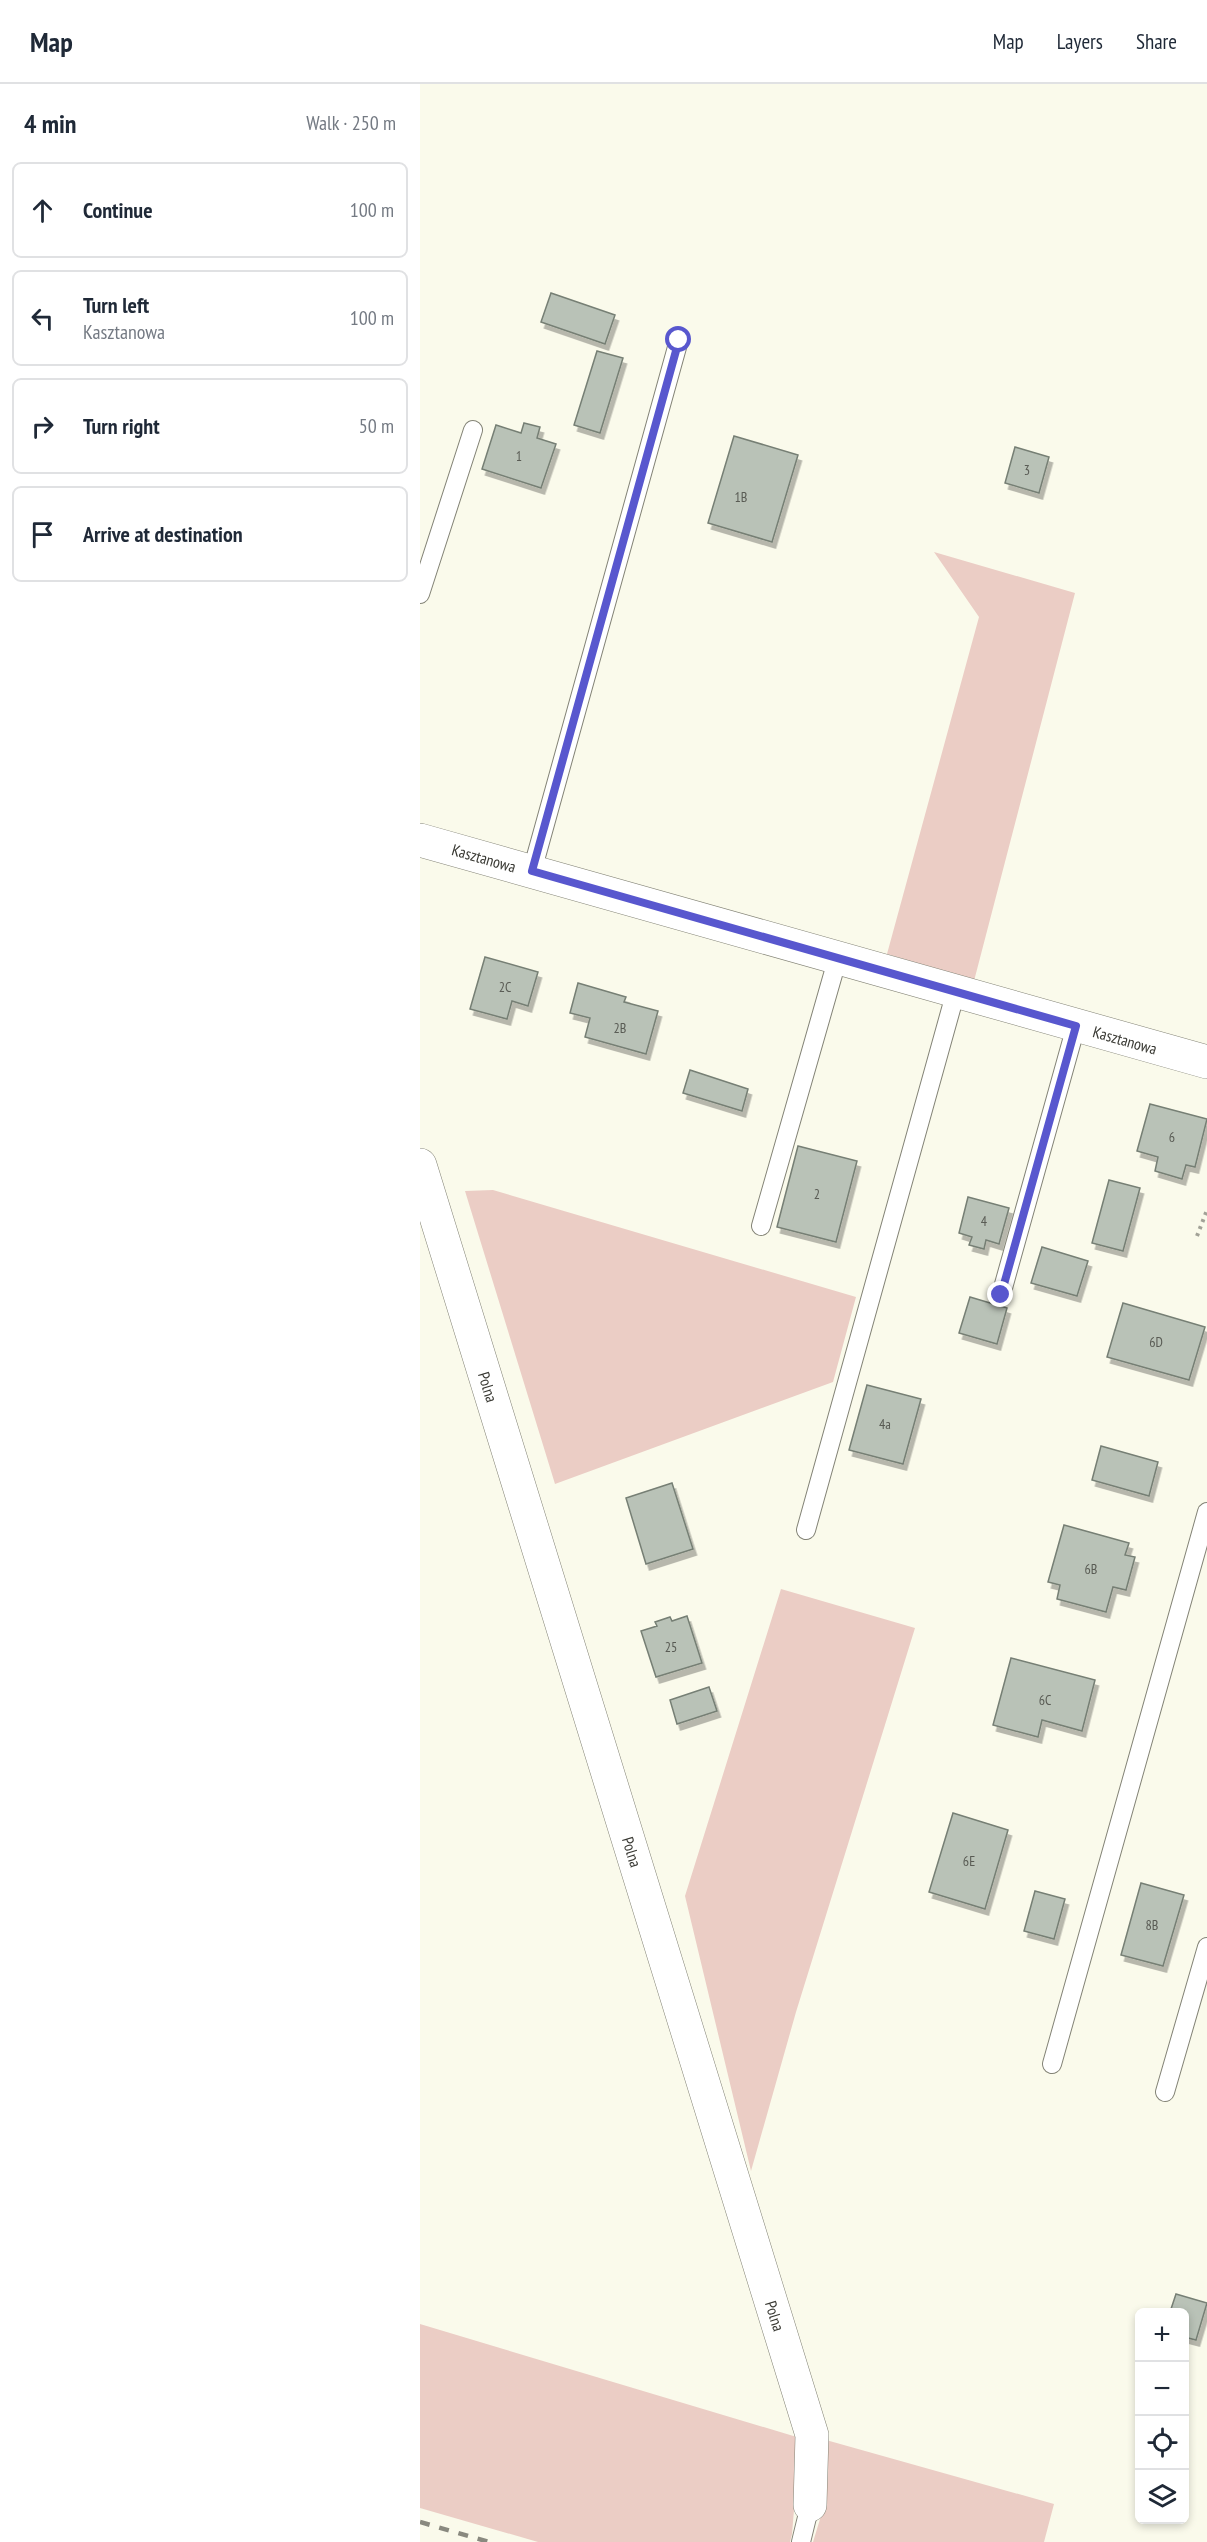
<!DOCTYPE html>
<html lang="en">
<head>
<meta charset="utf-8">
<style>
	body { margin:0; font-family:"PT Sans Narrow",sans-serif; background:#f2f2f3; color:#1f2937 }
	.controls { position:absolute; right:18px; bottom:18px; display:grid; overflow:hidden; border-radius:9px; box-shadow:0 3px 9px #0003 }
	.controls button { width:54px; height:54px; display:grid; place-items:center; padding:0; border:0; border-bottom:2px solid #e0e1e3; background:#fff; color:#1f2937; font:30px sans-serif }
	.stop { position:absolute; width:18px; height:18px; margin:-14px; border:4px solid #5857ce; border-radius:50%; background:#fff }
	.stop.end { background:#5857ce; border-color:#fff; box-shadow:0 2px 6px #0008 }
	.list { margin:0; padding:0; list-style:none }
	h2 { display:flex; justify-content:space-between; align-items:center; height:78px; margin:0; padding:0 24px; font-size:26px }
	h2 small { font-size:20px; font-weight:400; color:#747a83 }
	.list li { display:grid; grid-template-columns:39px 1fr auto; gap:18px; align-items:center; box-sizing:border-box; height:96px; margin:0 12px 12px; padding:0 12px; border:2px solid #e0e1e3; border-radius:9px }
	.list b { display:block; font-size:22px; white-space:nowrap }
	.list p { margin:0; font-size:20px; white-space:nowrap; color:#747a83 }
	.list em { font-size:20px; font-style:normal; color:#747a83 }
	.icon { flex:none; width:33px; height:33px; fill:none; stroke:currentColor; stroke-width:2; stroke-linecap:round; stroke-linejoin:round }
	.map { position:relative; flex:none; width:787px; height:2458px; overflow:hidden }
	header { display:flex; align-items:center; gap:36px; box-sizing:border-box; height:84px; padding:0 30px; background:#fff; border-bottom:2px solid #e0e1e3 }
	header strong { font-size:28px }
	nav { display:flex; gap:33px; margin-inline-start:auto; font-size:21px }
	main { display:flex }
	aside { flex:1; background:#fff }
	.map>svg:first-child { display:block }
</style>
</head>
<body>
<header>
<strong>Map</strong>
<nav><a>Map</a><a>Layers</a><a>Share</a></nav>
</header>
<main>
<aside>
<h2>4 min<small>Walk · 250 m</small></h2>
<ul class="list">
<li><svg class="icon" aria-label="ahead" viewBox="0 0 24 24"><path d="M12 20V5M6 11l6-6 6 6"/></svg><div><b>Continue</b></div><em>100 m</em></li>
<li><svg class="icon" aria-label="left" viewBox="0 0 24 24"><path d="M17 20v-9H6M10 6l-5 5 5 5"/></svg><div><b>Turn left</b><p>Kasztanowa</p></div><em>100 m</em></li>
<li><svg class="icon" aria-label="right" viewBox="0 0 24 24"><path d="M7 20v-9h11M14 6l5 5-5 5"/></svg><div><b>Turn right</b></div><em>50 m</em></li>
<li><svg class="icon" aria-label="arrive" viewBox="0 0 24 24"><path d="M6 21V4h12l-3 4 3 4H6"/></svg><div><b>Arrive at destination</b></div></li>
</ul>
</aside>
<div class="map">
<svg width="787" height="2458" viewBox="0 0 787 2458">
	<defs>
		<filter id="shadow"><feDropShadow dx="3.5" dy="6" stdDeviation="0" flood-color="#0004"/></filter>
	</defs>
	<rect width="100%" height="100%" fill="#fafaeb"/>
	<path fill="#ebcdc5" d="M514 468 655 509 554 897 467 870 559 533Z
		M73 1106 436 1213 413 1298 135 1400 45 1107Z
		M361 1505 495 1544 376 1928 331 2087 265 1812Z
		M0 2240 380 2354 372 2450 370 2458H118L0 2424Z
		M406 2356 634 2420 624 2458H393L404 2422Z"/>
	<path fill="#b9c2b7" stroke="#767f74" stroke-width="1.5" filter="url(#shadow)" d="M131 209 195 231 185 260 121 238Z
		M177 267 203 274 180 349 154 341Z
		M104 339 120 343 117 354 136 360 121 404 62 385 76 341 101 349Z
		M314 352 378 371 352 458 288 439Z
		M595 363 629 373 619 409 585 399Z
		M65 873 118 888 108 922 92 917 87 935 50 925Z
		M158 899 206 913 204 918 238 927 226 970 165 953 170 934 150 929Z
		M270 986 328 1005 322 1027 263 1009Z
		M730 1020 787 1035 775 1083 766 1081 762 1095 735 1087 738 1073 717 1067Z
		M378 1062 437 1077 416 1158 357 1143Z
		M689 1096 720 1104 703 1167 672 1159Z
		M548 1113 589 1124 579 1160 566 1156 564 1165 549 1161 552 1153 539 1149Z
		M622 1163 668 1177 657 1212 611 1199Z
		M550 1213 587 1224 577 1260 539 1249Z
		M703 1219 785 1243 769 1296 687 1273Z
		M447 1301 501 1315 483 1380 429 1366Z
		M681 1362 738 1378 729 1412 672 1396Z
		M252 1399 273 1465 226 1480 206 1414Z
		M644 1441 709 1459 705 1471 715 1473 706 1506 693 1503 686 1528 637 1515 640 1501 628 1498Z
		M267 1532 282 1579 236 1593 221 1547 237 1542 235 1538 250 1533 252 1537Z
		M591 1574 675 1596 662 1647 622 1636 618 1653 573 1641Z
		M289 1603 297 1627 257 1640 250 1616Z
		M533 1729 588 1746 565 1825 509 1808Z
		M721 1799 764 1811 743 1882 701 1871Z
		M615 1807 645 1815 634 1855 604 1847Z
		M756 2210 787 2219 776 2256 764 2253V2228H750Z"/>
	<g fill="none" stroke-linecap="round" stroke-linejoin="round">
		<defs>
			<path id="service" d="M0 510 53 346
				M112 787 259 256
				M341 1142 418 873
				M581 1211 656 942
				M386 1446 536 907
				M632 1980 787 1428
				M745 2008 787 1863
				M381 2458 390 2421"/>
			<path id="minor" d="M0 756 787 978
				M0 1081 392 2351 390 2421"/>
		</defs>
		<use href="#service" stroke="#838376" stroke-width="20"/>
		<use href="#minor" stroke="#838376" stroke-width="34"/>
		<path stroke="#a2a297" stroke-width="4" stroke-dasharray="3 4.5" stroke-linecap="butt" d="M777 1152 787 1126"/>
		<use href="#service" stroke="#fff" stroke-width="18"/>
		<use href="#minor" stroke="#fff" stroke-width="33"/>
		<path stroke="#89897f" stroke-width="4.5" stroke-dasharray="10 10" stroke-linecap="butt" d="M0 2438 69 2458"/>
	</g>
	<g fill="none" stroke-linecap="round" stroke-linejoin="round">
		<path stroke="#5857ce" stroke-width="8" d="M259 256 112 787 656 942 581 1211"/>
	</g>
	<g text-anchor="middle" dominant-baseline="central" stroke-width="6" stroke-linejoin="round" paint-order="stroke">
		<g font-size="14" fill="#595b54">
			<text x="99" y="372">1</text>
			<text x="607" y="386">3</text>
			<text x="321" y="413">1B</text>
			<text x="85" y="903">2C</text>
			<text x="200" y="944">2B</text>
			<text x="752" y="1053">6</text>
			<text x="397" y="1110">2</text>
			<text x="564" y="1137">4</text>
			<text x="736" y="1258">6D</text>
			<text x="465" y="1340">4a</text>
			<text x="671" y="1485">6B</text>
			<text x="251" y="1563">25</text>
			<text x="625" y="1616">6C</text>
			<text x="549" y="1777">6E</text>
			<text x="732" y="1841">8B</text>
		</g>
		<g font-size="16" fill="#393933" stroke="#fff">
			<text transform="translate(64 774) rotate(16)">Kasztanowa</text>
			<text transform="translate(705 956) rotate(16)">Kasztanowa</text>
			<text transform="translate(68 1303) rotate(73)">Polna</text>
			<text transform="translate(212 1768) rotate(73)">Polna</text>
			<text transform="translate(355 2232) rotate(73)">Polna</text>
		</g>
	</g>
</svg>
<div class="controls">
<button>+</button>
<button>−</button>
<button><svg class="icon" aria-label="locate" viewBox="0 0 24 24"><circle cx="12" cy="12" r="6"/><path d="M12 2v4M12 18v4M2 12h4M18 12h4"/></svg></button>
<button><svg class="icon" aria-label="layers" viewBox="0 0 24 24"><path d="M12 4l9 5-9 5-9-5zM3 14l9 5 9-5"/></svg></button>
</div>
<div class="stop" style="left:259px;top:256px"></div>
<div class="stop end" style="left:581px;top:1211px"></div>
</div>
</main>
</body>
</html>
